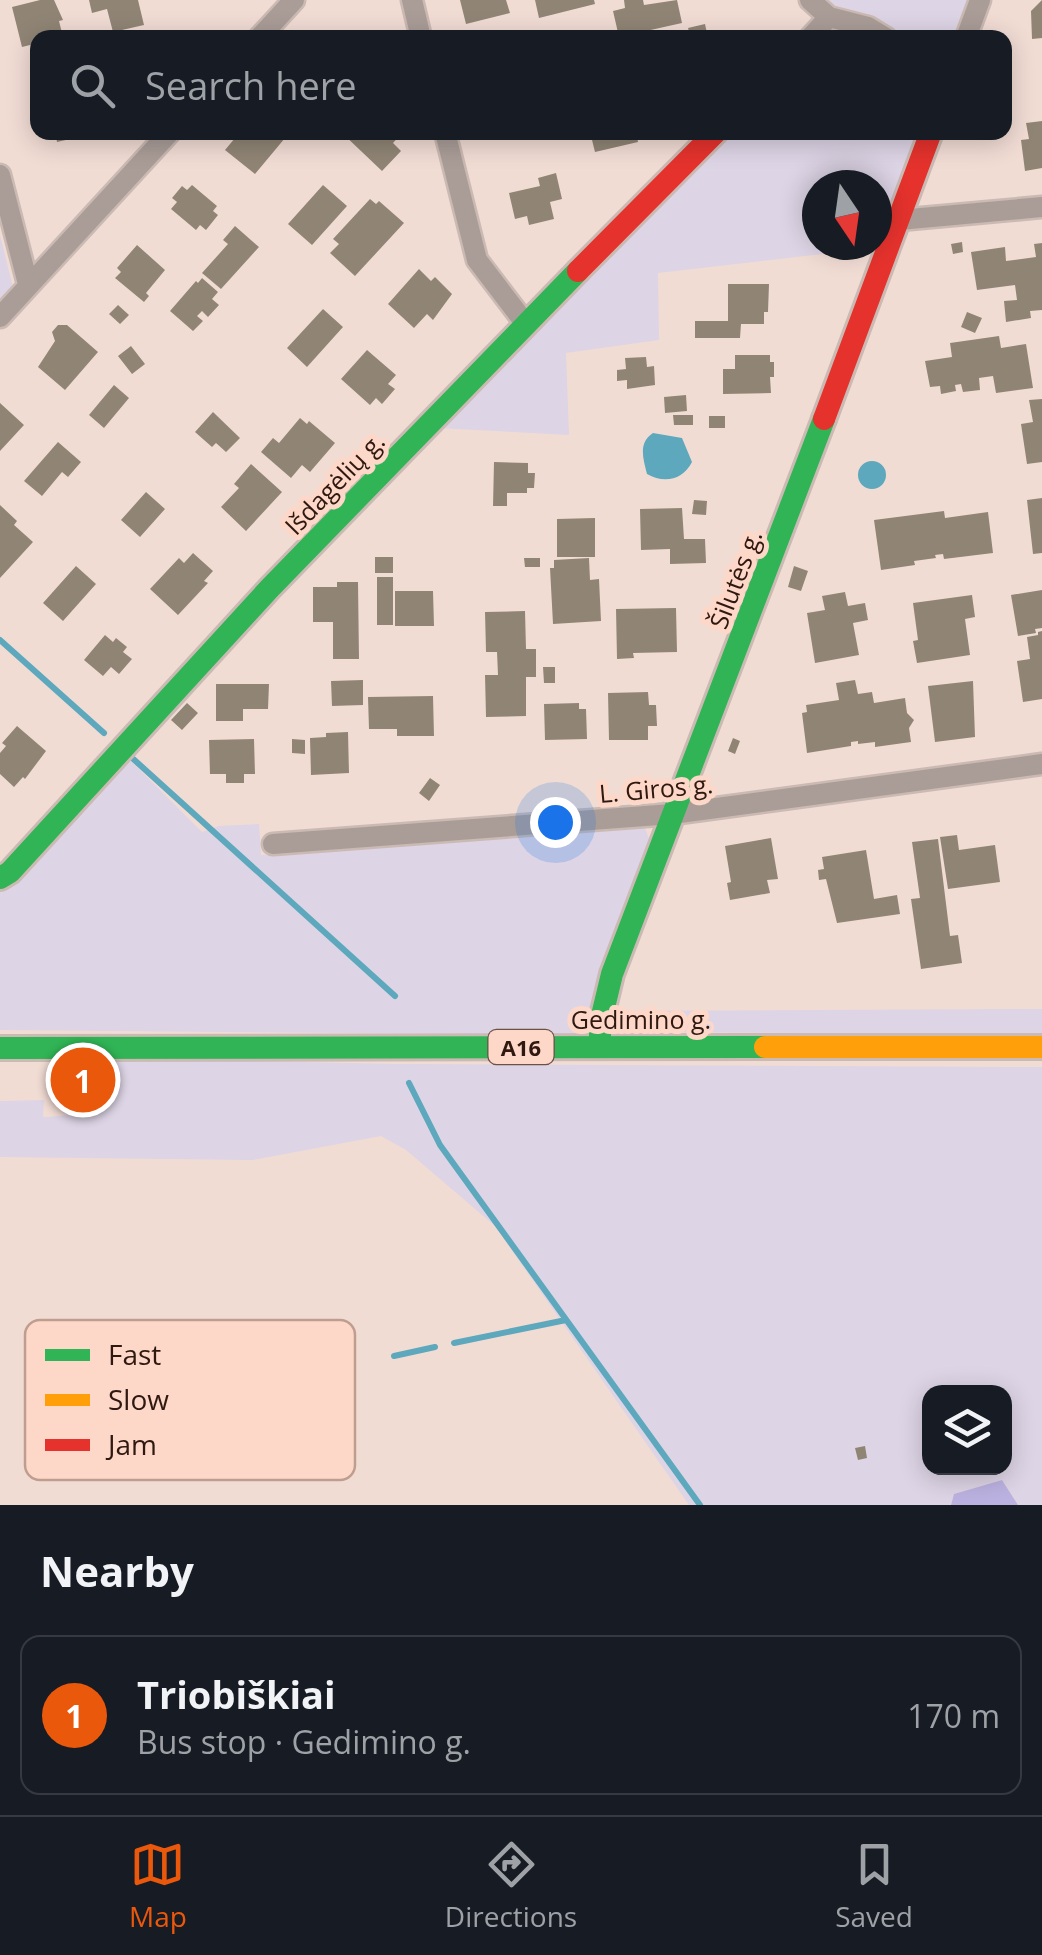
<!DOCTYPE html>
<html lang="en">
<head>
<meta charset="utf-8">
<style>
	body { margin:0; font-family:"Open Sans",sans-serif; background:#242831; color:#f1f3f6 }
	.controls { position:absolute; right:30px; bottom:30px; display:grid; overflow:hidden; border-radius:20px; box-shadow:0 5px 25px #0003 }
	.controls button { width:90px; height:90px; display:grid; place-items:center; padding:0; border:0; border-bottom:2px solid #363941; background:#171b24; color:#f1f3f6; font:50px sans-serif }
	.compass { position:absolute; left:802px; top:170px; width:90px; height:90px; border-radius:50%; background:#171b24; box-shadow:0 5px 25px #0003; rotate:167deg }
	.you { position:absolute; left:555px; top:822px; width:35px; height:35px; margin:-25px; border:8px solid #fff; border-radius:50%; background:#1a73e8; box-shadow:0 0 0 15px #1a73e833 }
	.badge { display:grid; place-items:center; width:65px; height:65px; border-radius:50%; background:#ea580c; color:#fff; font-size:32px; font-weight:700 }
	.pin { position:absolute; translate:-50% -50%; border:5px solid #fff; box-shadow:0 2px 10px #0006 }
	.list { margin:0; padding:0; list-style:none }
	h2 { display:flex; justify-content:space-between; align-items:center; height:130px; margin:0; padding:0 40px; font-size:42px }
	h2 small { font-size:32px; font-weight:400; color:#9ea1a6 }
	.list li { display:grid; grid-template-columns:65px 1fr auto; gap:30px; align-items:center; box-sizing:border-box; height:160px; margin:0 20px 20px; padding:0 20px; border:2px solid #363941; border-radius:20px }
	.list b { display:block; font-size:38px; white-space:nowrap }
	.list p { margin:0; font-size:32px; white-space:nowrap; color:#9ea1a6 }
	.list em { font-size:32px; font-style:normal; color:#9ea1a6 }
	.icon { flex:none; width:55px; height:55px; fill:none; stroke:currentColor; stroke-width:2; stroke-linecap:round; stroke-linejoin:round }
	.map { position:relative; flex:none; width:1042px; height:1505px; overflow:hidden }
	.search { position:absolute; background:#171b24; box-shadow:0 5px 25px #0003; left:30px; right:30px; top:30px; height:110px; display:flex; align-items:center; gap:25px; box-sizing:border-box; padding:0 35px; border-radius:20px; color:#9ea1a6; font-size:38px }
	.sheet { height:310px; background:#171b24 }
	nav { display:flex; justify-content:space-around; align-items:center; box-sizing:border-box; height:140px; border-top:2px solid #363941; background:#171b24; font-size:28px; color:#9ea1a6 }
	nav a { display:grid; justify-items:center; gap:5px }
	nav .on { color:#ea580c }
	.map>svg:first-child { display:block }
</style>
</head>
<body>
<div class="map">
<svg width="1042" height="1505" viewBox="0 0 1042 1505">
	<rect width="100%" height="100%" fill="#f1dcd4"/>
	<path fill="#ddd4e5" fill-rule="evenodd" d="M813 0H970L955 38 822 37Z
		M735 133H919L877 241V185H817V245H876L874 248 658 273 659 340 566 353 569 435 437 428Z
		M0 235 13 287 0 302Z
		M126 756 202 832 219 826 259 824 261 855 639 825 645 828 651 844 584 1035 0 1030V892L31 870Z
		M1042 1009V1034L634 1032 609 1011Z
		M109 1058 398 1064 1042 1067V1505H1018L1002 1480 954 1494 951 1505H689L495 1226 406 1150 381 1136 253 1160 0 1157V1101L44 1100 43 1117C86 1116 107 1105 109 1058ZM930 1392H1004V1468H930Z"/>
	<path fill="#bcb2e1" d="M1002 1480 1018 1505H951L954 1494Z"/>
	<path fill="#5da8bd" d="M653 433 682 438 692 462C683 480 664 484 647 474 643 458 638 443 653 433Z
		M858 475a14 14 0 1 1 28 0a14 14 0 1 1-28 0Z"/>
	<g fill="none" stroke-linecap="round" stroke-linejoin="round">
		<path stroke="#5da8bd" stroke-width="6" d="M0 640 104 733
			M130 756 395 996
			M409 1083 440 1145 700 1505
			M454 1343 566 1320
			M394 1356 435 1347"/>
	</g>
	<path fill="#908575" d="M40 0H54L63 20 59 21 63 37 38 38V43L22 47 12 7Z
		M89 0H138L144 25 113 32 107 9 92 13Z
		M460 0H506L510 13 466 24Z
		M535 0H594L595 4 539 18Z
		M624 0H643L644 5 677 0 682 23 619 37 613 11 625 8Z
		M1042 0V38L1032 39 1031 11Z
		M705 24 708 38H691L688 28Z
		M1042 121V168L1025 171 1021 140 1029 139 1026 123Z
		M42 132H78L79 137 57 142 56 136 43 138Z
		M240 132H290L255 174 225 150Z
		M341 132H399L401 134 393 143 401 151 382 171Z
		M590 132H636L638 142 595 152Z
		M556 173 562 199 550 202 554 219 529 225 527 216 515 219 509 193 540 186 538 178Z
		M192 185 217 206 213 211 218 215 206 230 200 225 196 230 171 209 177 202 172 198 182 186 187 190Z
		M323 185 347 206 312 245 288 224Z
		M370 199 376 204 379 201 404 223 355 276 330 253 339 244 333 239Z
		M235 226 259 247 221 289 202 273 228 244 223 240Z
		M962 242 963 252 953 254 951 244Z
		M1042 243V310L1030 311 1031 318 1006 322 1004 301 1017 300 1015 285 977 290 971 252 1005 247 1006 261 1036 257 1034 244Z
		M137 245 165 270 146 293 149 296 144 302 115 278 121 272 117 268Z
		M419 269 431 281 435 277 452 294 433 320 427 314 414 328 388 304Z
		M202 278 218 292 212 299 219 305 208 317 202 311 197 316 203 321 193 331 170 311 196 281 198 283Z
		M728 284H769L768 312H764V324H741L740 338H695V321H728Z
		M118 305 129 315 120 324 109 314Z
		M323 309 343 327 307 367 287 348Z
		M967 312 982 318 975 333 961 327Z
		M58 325H67L98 352 65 390 38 367 55 341 52 332Z
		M999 336 1001 348 1026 344 1033 388 996 393 993 376 979 378 980 390 963 392 961 384 955 385 956 391 941 394 940 386 930 387 925 361 952 357 950 343Z
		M131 346 145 364 132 374 118 356Z
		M367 350 396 375 388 384 395 389 382 404 376 398 370 405 341 379Z
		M735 355H770V362H774V377H770L771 393 723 394V369H735Z
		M646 357 647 367 654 366 655 385 627 389V380L617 381V370L626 369 625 358Z
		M114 385 129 398 104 428 89 415Z
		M686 395 687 411 665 413 664 397Z
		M1042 399V462L1027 464 1021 424 1033 422 1029 400Z
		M0 403 24 425 0 451Z
		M213 412 240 438 226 452 216 443 212 447 195 432Z
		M673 415H693V425H674Z
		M709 416H725V428H709Z
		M300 418 307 424 309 421 335 443 310 472 302 465 291 478 261 452 273 438 279 443Z
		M58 442 81 462 68 477 62 472 42 496 24 481Z
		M494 462 528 463V473H535L534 488H527V493H507V506H493Z
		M251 464 282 492 246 531 221 507 239 488 234 484Z
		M146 492 165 509 140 537 121 520Z
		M1042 498V553L1033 554 1027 500Z
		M694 500 707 501 706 515 692 514Z
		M0 505 17 521 14 525 33 542 0 578Z
		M682 508 684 539H705L706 563 670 564V549L641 550 640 509Z
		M944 511 945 518 988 512 993 553 944 559 943 554 935 555 936 558 914 561 915 565 881 570 874 520Z
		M595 518V557H557V519Z
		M193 553 213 571 204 581 208 583 178 615 150 589 179 558 184 563Z
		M375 557H393V573H375Z
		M524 558H540V567H525Z
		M589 558 590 580 599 579 601 621 553 624 550 568H554V560Z
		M76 566 96 584 63 621 43 603Z
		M794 566 808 571 801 591 788 587Z
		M377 577H393V625H377Z
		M337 582H358L359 659H333V622H313V587H337Z
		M1042 590V628L1035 629 1036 633 1018 636 1011 595Z
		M395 591H433L434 626H395Z
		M845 592 848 606 865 603 868 620 853 623 859 655 815 663 807 613 825 610 822 596Z
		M972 595 975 617 965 619 970 655 917 663 913 641 918 640 913 603Z
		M676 608 677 652 633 653 634 658 617 659 616 609Z
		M525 611 526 649H536V677H526V716L486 717 485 675H498L497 652H486L485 612Z
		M1042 631V699L1023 702 1017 661 1030 659 1027 637 1038 635V632Z
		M105 635 113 642 116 638 127 647 123 652 132 659 119 674 111 667 103 676 84 660Z
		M543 667H555V683H544Z
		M363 680V705L332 706 331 681Z
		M855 680 858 694 872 692 874 703 905 698 907 713 914 720 909 728 911 742 875 747V742L858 744V741L851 742V746L807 753 802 713 807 712 806 705 839 700 836 683Z
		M973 681 975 737 935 742 928 686Z
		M216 684H269L268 709H243V721H216Z
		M648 692 649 705H656L657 726H648V740H609L608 693Z
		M433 696 434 736H397V729H369L368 697Z
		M187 703 198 713 182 730 171 720Z
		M579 703V709H586L587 739 545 740 544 704Z
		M17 726 46 751 25 779 23 777 14 787 0 774V753L6 746 2 743Z
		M348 732 349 773 311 775 310 738 326 737V733Z
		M733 738 740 741 735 754 728 751Z
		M254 739 255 774H244V783H226V774H210L209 740Z
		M292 739 305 740V754L292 753Z
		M430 778 440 785 429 801 419 793Z
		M957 835 959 850 995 845 1000 882 948 889 940 837Z
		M771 838 778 879 767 880 770 893 730 900 727 883 731 882 725 846Z
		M938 839 950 936 958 935 962 963 921 969 911 899 920 898 912 842Z
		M866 850 874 899 897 895 900 914 837 923 826 879 819 880 818 870 824 869 822 857Z
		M865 1446 867 1458 858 1460 855 1448Z"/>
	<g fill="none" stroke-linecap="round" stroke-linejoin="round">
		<defs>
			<path id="street" d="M412 0 421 38
				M810 0 829 17
				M259 38 294 0
				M810 38 829 17 868 27 886 38
				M966 38 980 0
				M445 132 477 260 525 323
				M0 175 28 284
				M899 220 1042 207
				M0 317 170 132
				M273 844 672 814 1042 764"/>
			<path id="fast" d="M0 878 10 872 269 589 578 271
				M600 1047V1024L612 974 824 419
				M0 1048 765 1047"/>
			<path id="slow" d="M765 1047H1042"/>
			<path id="jam" d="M578 271 716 132
				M824 419 931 132"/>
		</defs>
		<use href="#street" stroke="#cbbab3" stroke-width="25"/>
		<use href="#fast" stroke="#cbbab3" stroke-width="28"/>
		<use href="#slow" stroke="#cbbab3" stroke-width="28"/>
		<use href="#jam" stroke="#cbbab3" stroke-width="28"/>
		<use href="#street" stroke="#aa9d98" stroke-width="20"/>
		<use href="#fast" stroke="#30b455" stroke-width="22"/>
		<use href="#slow" stroke="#ff9f0a" stroke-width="22"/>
		<use href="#jam" stroke="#e5322d" stroke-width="22"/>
	</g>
	<g text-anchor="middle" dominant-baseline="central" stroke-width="10" stroke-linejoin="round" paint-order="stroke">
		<rect fill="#fdd7c8" stroke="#6c5146" stroke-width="2.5" x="488.5" y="1030" width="65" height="34" rx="8"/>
		<g font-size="22" font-weight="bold" fill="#2e180f">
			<text x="521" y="1047">A16</text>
		</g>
		<g font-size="25" fill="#2e180f" stroke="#fdd7c8">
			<text transform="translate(334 483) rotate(-46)">Išdagėlių g.</text>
			<text transform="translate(735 579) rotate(-69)">Šilutės g.</text>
			<text transform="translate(656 788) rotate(-5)">L. Giros g.</text>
			<text x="641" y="1019">Gedimino g.</text>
		</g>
	</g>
	<rect x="25" y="1320" width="330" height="160" rx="15" fill="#fdd7c8" stroke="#bf9e90" stroke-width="2.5"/>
	<rect x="45" y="1349" width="45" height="12" fill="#30b455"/>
	<rect x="45" y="1394" width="45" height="12" fill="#ff9f0a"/>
	<rect x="45" y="1439" width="45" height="12" fill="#e5322d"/>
	<g font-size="28" fill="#2e180f">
		<text x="108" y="1365">Fast</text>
		<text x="108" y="1410">Slow</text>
		<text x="108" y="1455">Jam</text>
	</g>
</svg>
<div class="controls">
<button><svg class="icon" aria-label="layers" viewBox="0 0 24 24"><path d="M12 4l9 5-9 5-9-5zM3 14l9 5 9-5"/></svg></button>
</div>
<svg class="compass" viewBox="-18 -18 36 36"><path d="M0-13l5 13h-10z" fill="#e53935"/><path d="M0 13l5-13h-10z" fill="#9ea1a6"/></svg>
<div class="you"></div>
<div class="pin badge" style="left:83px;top:1080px">1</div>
<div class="search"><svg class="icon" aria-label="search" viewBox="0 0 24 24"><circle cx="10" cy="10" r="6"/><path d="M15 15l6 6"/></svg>Search here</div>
</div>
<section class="sheet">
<h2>Nearby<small></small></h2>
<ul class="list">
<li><span class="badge">1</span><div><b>Triobiškiai</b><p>Bus stop · Gedimino g.</p></div><em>170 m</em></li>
</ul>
</section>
<nav>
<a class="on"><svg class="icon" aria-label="map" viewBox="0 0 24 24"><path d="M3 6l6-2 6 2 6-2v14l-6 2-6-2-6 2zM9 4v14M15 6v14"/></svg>Map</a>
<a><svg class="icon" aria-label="directions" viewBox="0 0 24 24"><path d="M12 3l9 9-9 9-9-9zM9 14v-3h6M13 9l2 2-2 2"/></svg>Directions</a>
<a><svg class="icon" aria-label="saved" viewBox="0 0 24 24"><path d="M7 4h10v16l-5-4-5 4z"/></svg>Saved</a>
</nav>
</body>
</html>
